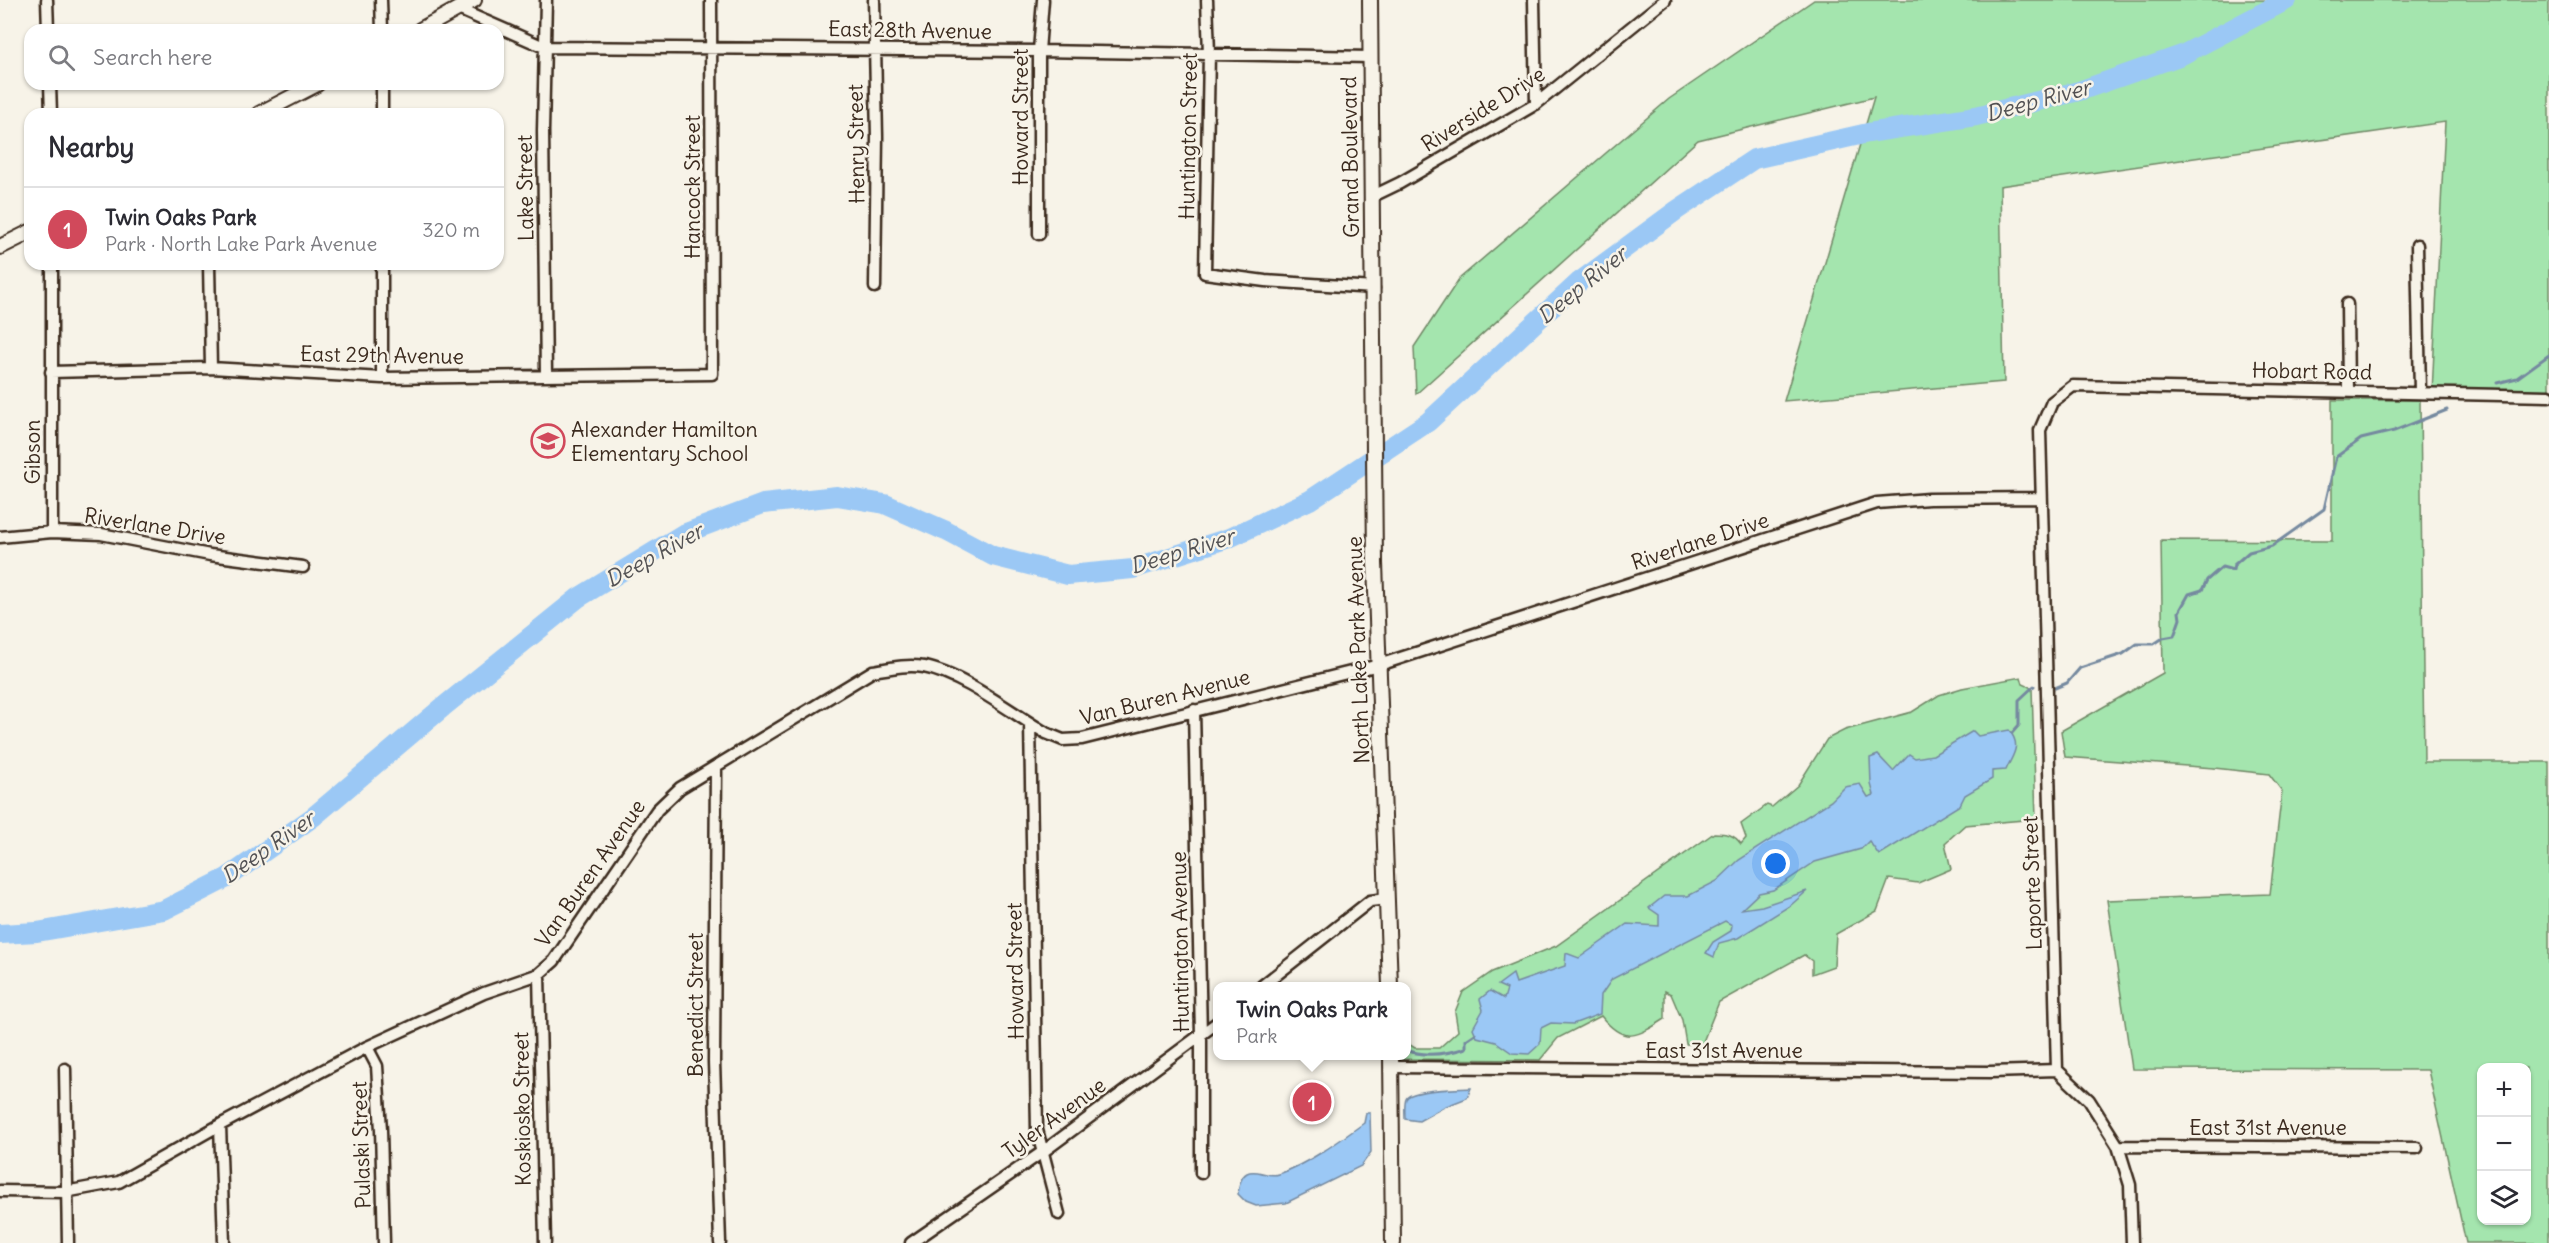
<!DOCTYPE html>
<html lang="en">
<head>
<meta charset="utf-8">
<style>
	body { margin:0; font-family:Delius,sans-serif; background:#f2f2f3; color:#2b2b33 }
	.controls { position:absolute; right:18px; bottom:18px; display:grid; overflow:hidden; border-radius:12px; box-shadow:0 2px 4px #0004 }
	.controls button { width:54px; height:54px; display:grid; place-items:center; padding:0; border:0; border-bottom:2px solid #e1e1e2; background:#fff; color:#2b2b33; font:30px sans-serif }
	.you { position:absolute; left:1776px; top:864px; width:21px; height:21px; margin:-15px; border:4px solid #fff; border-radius:50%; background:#1a73e8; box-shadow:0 0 0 9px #1a73e833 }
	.badge { display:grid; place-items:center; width:39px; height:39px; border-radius:50%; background:#d1495b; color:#fff; font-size:20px; font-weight:700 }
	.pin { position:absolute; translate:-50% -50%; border:3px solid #fff; box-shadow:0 2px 6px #0006 }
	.popup { position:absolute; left:1213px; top:982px; width:198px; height:78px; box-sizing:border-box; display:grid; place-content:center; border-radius:12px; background:#fff; filter:drop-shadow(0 2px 4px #0005); font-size:20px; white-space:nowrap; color:#7c7c81 }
	.popup b { font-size:22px; color:#2b2b33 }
	.popup::after { content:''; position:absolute; left:50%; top:100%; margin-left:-12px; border:12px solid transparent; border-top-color:#fff }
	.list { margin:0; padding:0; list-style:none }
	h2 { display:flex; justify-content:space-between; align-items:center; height:78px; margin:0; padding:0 24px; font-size:26px }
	h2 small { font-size:20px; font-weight:400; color:#7c7c81 }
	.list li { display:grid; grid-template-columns:39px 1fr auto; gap:18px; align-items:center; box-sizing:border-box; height:84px; padding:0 24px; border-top:2px solid #e1e1e2 }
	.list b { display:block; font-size:22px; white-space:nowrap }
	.list p { margin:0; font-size:20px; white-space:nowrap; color:#7c7c81 }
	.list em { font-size:20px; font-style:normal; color:#7c7c81 }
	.icon { flex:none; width:33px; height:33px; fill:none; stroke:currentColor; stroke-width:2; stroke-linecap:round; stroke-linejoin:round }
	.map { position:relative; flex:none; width:2549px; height:1243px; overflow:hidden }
	.search { position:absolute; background:#fff; box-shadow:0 2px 4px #0004; left:24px; top:24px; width:480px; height:66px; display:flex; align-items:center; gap:15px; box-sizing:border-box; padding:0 21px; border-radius:18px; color:#7c7c81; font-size:22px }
	.panel { position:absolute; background:#fff; box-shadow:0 2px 4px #0004; left:24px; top:108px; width:480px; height:162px; border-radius:18px }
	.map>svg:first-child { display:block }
</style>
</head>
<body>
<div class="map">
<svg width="2549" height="1243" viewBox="0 0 2549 1243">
	<rect width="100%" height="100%" fill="#f7f3e8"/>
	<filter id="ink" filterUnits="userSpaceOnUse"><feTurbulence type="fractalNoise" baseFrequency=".0167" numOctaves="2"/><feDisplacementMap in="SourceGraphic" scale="12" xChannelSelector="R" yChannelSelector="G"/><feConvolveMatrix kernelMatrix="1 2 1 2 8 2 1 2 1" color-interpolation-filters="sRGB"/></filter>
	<g filter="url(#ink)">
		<path fill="#a4e5ae" stroke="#708866" stroke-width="1.5" fill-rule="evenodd" d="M1814 0H2549V395L2432 393 2445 122 2000 186 2004 382 1784 401 1874 97 1698 140 1416 394 1414 347 1459 279 1669 99Z
			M2332 400H2420L2424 762H2549V1243H2466L2428 1070 2132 1069 2107 900 2270 894 2282 791 2269 774 2214 768 2065 757 2061 731 2163 673 2161 540 2332 541ZM2482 1068H2526V1220H2482Z
			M2021 677 2023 684 2032 688 2036 819 1965 825 1945 843 1951 869 1918 883 1889 879 1877 911 1836 934 1834 966 1812 974V961L1804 955 1719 1002 1702 1044H1686L1682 1020 1671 994 1665 991V1019C1637 1037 1624 1045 1601 1016L1558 1038 1540 1060 1401 1059 1399 1056H1406L1407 1043 1415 1048H1439L1458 1031 1455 1012 1463 992 1492 972 1556 946 1714 833C1726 833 1734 834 1741 844L1746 838 1741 824 1767 805 1772 807 1798 785 1827 739 1845 730 1912 712 1939 695 1962 688Z"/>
		<path fill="#9bc8f5" stroke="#75899f" stroke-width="1.5" d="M2009 730C2022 746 2013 754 2006 770L1992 771V779L1965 795 1960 805 1879 855 1869 841 1861 849 1815 862 1773 890 1759 893 1742 909 1762 906 1807 891 1791 905 1738 938 1719 943 1714 957 1706 953 1713 942 1731 931 1732 925 1725 921 1612 979 1601 995 1600 1014 1573 1024 1551 1023 1541 1028 1540 1044 1529 1054 1512 1053 1496 1042 1477 1037 1473 1028 1483 1010 1480 999 1490 991 1504 999 1507 989 1498 985 1513 974 1516 983 1565 966 1566 953 1579 958 1627 924 1659 926V915L1649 908 1664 896H1688L1717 881 1739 860 1831 801 1845 787 1860 784 1868 797 1874 795 1871 784 1870 758 1878 755 1893 771 1909 754 1915 758 1933 755 1973 731 1978 736Z
			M1471 1088 1467 1098 1444 1107 1419 1121 1405 1119C1405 1113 1404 1104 1406 1099 1410 1089 1459 1089 1471 1088Z
			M1366 1113H1370L1371 1152 1361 1166 1286 1203 1256 1206 1246 1202 1238 1194C1239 1187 1240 1177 1247 1173 1257 1168 1268 1178 1279 1174 1309 1163 1338 1142 1364 1123Z"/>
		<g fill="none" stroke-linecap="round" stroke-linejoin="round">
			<path stroke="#75899f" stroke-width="3" d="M2497 383 2517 378 2549 355
				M2055 688 2067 683 2080 668 2123 654 2137 644H2154L2163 638 2174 636 2180 619 2179 612 2189 594 2202 590 2207 580 2222 567 2233 570 2234 565 2249 552 2272 546 2324 509 2336 457 2361 439 2394 431 2447 410
				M2012 733 2019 725V700L2034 686
				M1406 1050C1424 1057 1447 1054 1466 1048V1040L1475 1034"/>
			<path stroke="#9bc8f5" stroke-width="20" d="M0 934 37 932 164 910 227 878 313 817 443 707 578 598 683 534 763 504 837 496 885 504 946 531 993 556 1068 575 1133 569 1229 538 1310 500 1428 422 1579 282 1677 210 1754 159 1868 133 1976 116 2079 91 2182 55 2287 0"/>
			<defs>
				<path id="minor" d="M47 0 48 30
					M381 0 382 30
					M546 0 543 131 546 376
					M874 0 877 137 875 287
					M1207 0 1209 53 1205 273 1265 281 1374 288
					M1534 0 1536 104
					M458 9 544 47 1039 51 1370 57
					M50 84 51 114
					M382 84V114
					M1371 197 1400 183 1536 104 1665 0
					M1039 234V51L1043 0
					M2417 245 2420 392
					M52 264V532
					M209 264 211 368
					M382 264V378
					M2347 304 2348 391
					M51 372 211 368 382 378 712 374 711 0
					M0 537 52 532 101 534 210 555 303 567
					M1194 710 1201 1035V1173
					M1030 723 1037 1130 1059 1214
					M716 767 714 1062 720 1243
					M539 974 545 1243
					M1262 986 1370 901 1387 899
					M367 1047 377 1066 381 1130 384 1243
					M1392 1067 1990 1072 2057 1070
					M65 1069 68 1243
					M220 1125 224 1243
					M2118 1146 2417 1148
					M0 1191 65 1192 119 1182 220 1125 367 1047 484 993 539 974 554 961 657 810 680 788 873 671C890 668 907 664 924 667 962 674 1012 713 1046 733L1063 740 1082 739 1379 665 1877 503 1929 499 2041 498
					M911 1243 1044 1151 1218 1022
					M2132 1243 2130 1185 2118 1146 2089 1100 2057 1070 2040 430 2052 402 2073 386 2549 396"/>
				<path id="tertiary" d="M1370 0 1375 563 1390 986
					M420 30 474 0
					M259 114 317 84
					M0 247 30 232
					M1391 1056 1393 1243"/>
			</defs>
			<use href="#minor" stroke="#3b2a1e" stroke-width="15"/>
			<use href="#tertiary" stroke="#3b2a1e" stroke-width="18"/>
			<use href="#minor" stroke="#f7f3e8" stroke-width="10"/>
			<use href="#tertiary" stroke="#f7f3e8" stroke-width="14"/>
		</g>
	</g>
	<defs>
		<symbol id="school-ring" viewBox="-11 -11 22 22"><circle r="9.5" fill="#f7f3e8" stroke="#d1495b" stroke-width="1.5"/><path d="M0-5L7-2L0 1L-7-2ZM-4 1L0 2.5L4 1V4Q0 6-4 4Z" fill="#d1495b"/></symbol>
	</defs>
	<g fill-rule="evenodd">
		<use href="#school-ring" x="529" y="422" width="38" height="38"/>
	</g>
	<g text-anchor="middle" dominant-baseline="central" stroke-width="5" stroke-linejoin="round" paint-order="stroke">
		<g font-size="21" fill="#3b2a1e" stroke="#f7f3e8">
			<text transform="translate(910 30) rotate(1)">East 28th Avenue</text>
			<text transform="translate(1483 109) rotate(-32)">Riverside Drive</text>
			<text transform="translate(1020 117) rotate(-90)">Howard Street</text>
			<text transform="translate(1188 136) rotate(-89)">Huntington Street</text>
			<text transform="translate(856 144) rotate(-91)">Henry Street</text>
			<text transform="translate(1350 157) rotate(-91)">Grand Boulevard</text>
			<text transform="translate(692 187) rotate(-90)">Hancock Street</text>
			<text transform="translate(525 188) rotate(-91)">Lake Street</text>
			<text transform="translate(382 355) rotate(1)">East 29th Avenue</text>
			<text transform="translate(2312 371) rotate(1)">Hobart Road</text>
			<text transform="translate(32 452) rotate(-90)">Gibson</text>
			<text transform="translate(155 526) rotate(9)">Riverlane Drive</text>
			<text transform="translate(1700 541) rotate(-18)">Riverlane Drive</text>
			<text transform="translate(1358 650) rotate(-92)">North Lake Park Avenue</text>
			<text transform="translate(1165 697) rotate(-14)">Van Buren Avenue</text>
			<text transform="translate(590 873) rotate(-55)">Van Buren Avenue</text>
			<text transform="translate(2032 883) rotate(-92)">Laporte Street</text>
			<text transform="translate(1180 942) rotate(-91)">Huntington Avenue</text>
			<text transform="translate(1015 971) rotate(-91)">Howard Street</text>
			<text transform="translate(695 1005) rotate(-90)">Benedict Street</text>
			<text x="1724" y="1050">East 31st Avenue</text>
			<text transform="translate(522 1109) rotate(-91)">Koskiosko Street</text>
			<text transform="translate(1054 1118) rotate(-36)">Tyler Avenue</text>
			<text x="2268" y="1127">East 31st Avenue</text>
			<text transform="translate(361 1145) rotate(-92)">Pulaski Street</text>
		</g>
		<g font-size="21" fill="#3b2a1e" stroke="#f7f3e8" text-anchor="start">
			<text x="571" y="429">Alexander Hamilton<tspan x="571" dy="24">Elementary School</tspan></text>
		</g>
		<g font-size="22" font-style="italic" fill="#535254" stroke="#f7f3e8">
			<text transform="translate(2038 100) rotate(-15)">Deep River</text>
			<text transform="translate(1582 285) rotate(-39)">Deep River</text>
			<text transform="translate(1182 551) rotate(-17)">Deep River</text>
			<text transform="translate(654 555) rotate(-29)">Deep River</text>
			<text transform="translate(268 847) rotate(-35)">Deep River</text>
		</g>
	</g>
</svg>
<div class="controls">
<button>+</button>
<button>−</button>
<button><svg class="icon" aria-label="layers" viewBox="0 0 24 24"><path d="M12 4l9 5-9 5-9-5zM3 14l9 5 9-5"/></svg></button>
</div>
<div class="you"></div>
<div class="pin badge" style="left:1312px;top:1102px">1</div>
<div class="popup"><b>Twin Oaks Park</b>Park</div>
<div class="search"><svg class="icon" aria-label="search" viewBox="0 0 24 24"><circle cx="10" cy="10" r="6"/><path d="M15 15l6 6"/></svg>Search here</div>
<section class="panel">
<h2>Nearby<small></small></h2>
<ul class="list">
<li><span class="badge">1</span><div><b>Twin Oaks Park</b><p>Park · North Lake Park Avenue</p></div><em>320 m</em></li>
</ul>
</section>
</div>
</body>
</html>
